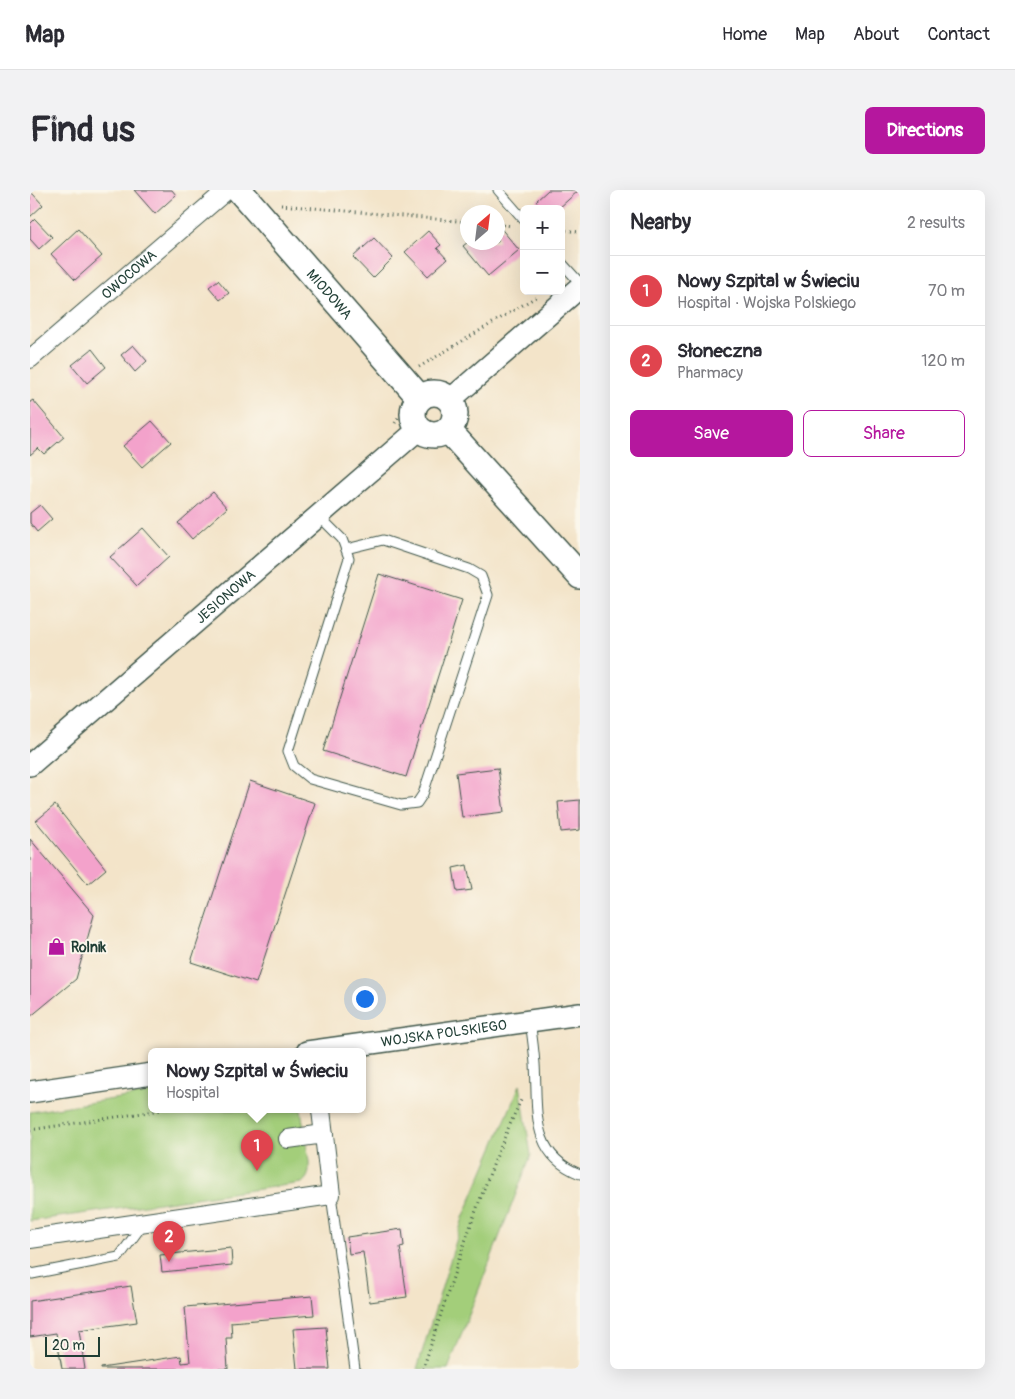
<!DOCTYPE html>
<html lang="en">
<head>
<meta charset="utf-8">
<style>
	body { margin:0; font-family:Pangolin,sans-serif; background:#f2f2f3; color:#2b2b33 }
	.controls { position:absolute; right:15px; top:15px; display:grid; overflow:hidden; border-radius:8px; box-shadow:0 5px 20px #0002 }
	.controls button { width:45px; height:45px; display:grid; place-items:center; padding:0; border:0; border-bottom:1px solid #e1e1e2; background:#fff; color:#2b2b33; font:25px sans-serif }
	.compass { position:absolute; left:430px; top:15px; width:45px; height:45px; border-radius:50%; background:#fff; box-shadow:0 5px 20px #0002; rotate:28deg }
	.scale { position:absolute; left:15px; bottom:12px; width:55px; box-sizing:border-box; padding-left:5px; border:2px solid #1f3d34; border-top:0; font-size:14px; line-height:18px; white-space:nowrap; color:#1f3d34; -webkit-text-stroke:4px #fbf7ec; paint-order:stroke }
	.you { position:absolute; left:334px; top:808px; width:18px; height:18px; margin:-12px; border:4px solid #fff; border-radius:50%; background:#1a73e8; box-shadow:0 0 0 8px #1a73e833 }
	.badge { display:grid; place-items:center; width:32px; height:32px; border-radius:50%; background:#b5179e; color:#fff; font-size:16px; font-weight:700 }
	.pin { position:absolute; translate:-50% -41px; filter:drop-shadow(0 1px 2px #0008) }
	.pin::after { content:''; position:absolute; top:26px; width:18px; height:15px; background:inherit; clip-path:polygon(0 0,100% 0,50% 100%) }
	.popup { position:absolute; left:118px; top:858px; width:218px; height:65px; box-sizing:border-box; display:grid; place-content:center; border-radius:8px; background:#fff; filter:drop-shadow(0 1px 4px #0005); font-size:16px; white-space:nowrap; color:#7c7c81 }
	.popup b { font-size:19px; color:#2b2b33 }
	.popup::after { content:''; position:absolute; left:50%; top:100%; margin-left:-10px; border:10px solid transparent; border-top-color:#fff }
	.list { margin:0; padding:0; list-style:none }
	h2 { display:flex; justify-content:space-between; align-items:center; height:65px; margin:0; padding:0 20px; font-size:21px }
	h2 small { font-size:16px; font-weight:400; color:#7c7c81 }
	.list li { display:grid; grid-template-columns:32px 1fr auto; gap:15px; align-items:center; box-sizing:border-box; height:70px; padding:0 20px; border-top:1px solid #e1e1e2 }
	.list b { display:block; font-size:19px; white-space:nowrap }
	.list p { margin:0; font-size:16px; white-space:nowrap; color:#7c7c81 }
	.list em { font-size:16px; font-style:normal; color:#7c7c81 }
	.actions { display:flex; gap:10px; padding:15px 20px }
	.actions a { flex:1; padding:11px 0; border:1px solid #b5179e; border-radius:8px; text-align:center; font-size:18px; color:#b5179e }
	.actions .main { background:#b5179e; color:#fff }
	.map { position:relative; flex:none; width:550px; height:1179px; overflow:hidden; border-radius:8px }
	header { display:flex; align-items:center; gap:30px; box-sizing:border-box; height:70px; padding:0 25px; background:#fff; border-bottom:1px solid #e1e1e2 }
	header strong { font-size:24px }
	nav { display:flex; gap:28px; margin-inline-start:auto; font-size:18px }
	.intro { display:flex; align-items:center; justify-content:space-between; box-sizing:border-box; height:120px; padding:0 30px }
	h1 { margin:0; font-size:35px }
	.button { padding:12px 22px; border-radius:8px; background:#b5179e; color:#fff; font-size:18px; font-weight:700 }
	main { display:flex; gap:30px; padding:0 30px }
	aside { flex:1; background:#fff; border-radius:8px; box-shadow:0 5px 20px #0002 }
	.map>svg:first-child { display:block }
</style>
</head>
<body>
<header>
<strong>Map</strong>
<nav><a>Home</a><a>Map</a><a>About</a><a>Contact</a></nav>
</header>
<div class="intro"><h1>Find us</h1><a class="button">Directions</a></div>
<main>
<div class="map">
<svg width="550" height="1179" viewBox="0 0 550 1179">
	<rect width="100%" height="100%" fill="#fbf7ec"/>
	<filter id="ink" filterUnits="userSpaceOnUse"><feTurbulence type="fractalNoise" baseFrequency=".02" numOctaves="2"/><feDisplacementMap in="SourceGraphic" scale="10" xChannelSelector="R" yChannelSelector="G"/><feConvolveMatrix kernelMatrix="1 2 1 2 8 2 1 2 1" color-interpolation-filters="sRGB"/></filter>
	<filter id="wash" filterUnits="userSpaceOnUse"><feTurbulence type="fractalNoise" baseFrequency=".0096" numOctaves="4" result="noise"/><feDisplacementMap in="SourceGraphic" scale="20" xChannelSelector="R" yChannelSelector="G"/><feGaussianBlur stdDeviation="1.12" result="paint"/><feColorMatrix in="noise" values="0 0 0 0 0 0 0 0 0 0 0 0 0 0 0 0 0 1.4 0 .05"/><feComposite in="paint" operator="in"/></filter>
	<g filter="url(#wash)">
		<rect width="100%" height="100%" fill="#f3e4c9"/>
		<path fill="#a3ce7a" stroke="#618657" d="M490 895 501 965 418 1179H387L433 1028Z
			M122 903V920H271L279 971C279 981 280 986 272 993L0 1031V922Z"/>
		<g id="blocks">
			<path fill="#f3a2cb" d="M104 0H142L146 5 125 24Z
				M518 0H547L548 1 528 19H513L506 11Z
				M2 3 13 15 0 27V5Z
				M5 29 22 47 9 59 0 49V34Z
				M468 35 489 60 458 86 433 56 438 52H468Z
				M48 39 72 66 45 90 21 64Z
				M398 41 411 55 407 58 417 69 398 86 375 62Z
				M344 48 363 68 343 88 323 67Z
				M188 90 199 103 190 110 179 97Z
				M103 155 117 171 105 182 91 165Z
				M62 159 76 177 57 193 42 175Z
				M3 210 34 247 14 264 8 258 0 265V212Z
				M122 231 141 252 112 277 93 256Z
				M183 302 197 318 162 349 148 333Z
				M10 315 22 329 7 342 0 333V323Z
				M113 338 139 367 107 396 80 367Z
				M349 384 432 410 376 587 293 561Z
				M468 578 474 622 432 627 426 583Z
				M220 591 285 613 226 793 161 772Z
				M550 610V640L531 642 528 612Z
				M25 615 76 679 58 694 6 631Z
				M0 649 64 725 46 789 0 827Z
				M437 675 442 700 427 702 423 678Z
				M372 1039 374 1056 370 1057 377 1107 340 1112 333 1062 319 1064 317 1047Z
				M201 1058 202 1075 132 1082 130 1065Z
				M101 1096 107 1132 49 1140 55 1179H32L26 1143 0 1147V1111Z
				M282 1106 284 1125 201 1132 202 1148H196L198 1179H71V1178L151 1166 152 1173 160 1172 155 1117Z
				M296 1137 300 1179H267L263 1139Z"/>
		</g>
	</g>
	<g filter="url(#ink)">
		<use href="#blocks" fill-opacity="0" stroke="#3f564a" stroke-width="1"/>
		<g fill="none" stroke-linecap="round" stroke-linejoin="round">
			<defs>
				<path id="service" d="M468 0 494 30
					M531 72 550 93
					M288 325 312 349 319 368 258 561 264 576 280 589 371 615 387 613 393 604 458 405 451 386 439 379 353 350 316 359
					M500 831C502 845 504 860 505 874 508 919 499 964 550 984
					M301 1005 325 1179
					M0 1082 2 1084 89 1067 113 1034"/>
				<g id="minor">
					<path id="s1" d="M0 169 197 0"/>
					<path d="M258 949 294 944"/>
					<path d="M0 1049 301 1005 291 920"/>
				</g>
				<g id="tertiary">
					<path d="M420 210 550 97"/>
					<path id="s2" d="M0 575 389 239"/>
					<path id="s3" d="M277 862 550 824"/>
					<path d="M0 902 122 884"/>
				</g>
				<g id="secondary">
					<path id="s4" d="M209 0 390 208"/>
					<circle cx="404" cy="224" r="21"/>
					<path d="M418 240 550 386"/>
				</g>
			</defs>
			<use href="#service" stroke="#3f564a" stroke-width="11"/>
			<use href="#minor" stroke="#3f564a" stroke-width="20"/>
			<use href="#tertiary" stroke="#3f564a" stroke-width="24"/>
			<use href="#secondary" stroke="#3f564a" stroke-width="28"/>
			<path stroke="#3f564a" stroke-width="3" stroke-dasharray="1 4" stroke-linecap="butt" d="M251 15 438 32
				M468 34 482 36
				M531 40 550 42
				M389 177 506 107
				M365 233 369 226 374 222
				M0 940 132 920
				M393 1179C423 1088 451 995 492 908"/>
			<use href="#service" stroke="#fff" stroke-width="9"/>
			<use href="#minor" stroke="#fff" stroke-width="18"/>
			<use href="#tertiary" stroke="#fff" stroke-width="21"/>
			<use href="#secondary" stroke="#fff" stroke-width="25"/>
		</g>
	</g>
	<defs>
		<symbol id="shop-bare" viewBox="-9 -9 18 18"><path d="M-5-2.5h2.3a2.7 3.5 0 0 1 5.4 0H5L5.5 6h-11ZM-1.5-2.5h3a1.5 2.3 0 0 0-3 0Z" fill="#b5179e" stroke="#fbf7ec" stroke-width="2.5" paint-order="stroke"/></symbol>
	</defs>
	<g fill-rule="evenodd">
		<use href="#shop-bare" x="14" y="744" width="25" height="25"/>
	</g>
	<g text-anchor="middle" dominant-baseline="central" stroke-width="4" stroke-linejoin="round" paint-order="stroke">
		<g font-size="14" fill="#1f3d34" stroke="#fbf7ec">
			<text stroke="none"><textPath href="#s1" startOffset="130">OWOCOWA</textPath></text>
			<text stroke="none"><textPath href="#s4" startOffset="138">MIODOWA</textPath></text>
			<text stroke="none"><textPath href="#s2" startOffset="258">JESIONOWA</textPath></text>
			<text stroke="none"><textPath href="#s3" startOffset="138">WOJSKA POLSKIEGO</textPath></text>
		</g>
		<g font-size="14" font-weight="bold" fill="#1f3d34" stroke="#fbf7ec" text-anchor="start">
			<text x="41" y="757">Rolnik</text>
		</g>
	</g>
</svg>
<div class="controls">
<button>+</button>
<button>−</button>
</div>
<svg class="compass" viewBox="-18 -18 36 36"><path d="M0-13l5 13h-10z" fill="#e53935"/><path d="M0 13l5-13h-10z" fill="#7c7c81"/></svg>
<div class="scale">20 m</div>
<div class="you"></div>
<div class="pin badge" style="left:227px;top:981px;background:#e0444e">1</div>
<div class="popup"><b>Nowy Szpital w Świeciu</b>Hospital</div>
<div class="pin badge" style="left:139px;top:1072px;background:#e0444e">2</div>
</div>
<aside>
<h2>Nearby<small>2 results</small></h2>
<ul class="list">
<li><span class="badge" style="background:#e0444e">1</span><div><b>Nowy Szpital w Świeciu</b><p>Hospital · Wojska Polskiego</p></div><em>70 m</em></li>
<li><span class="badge" style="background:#e0444e">2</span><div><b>Słoneczna</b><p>Pharmacy</p></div><em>120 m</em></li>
</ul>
<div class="actions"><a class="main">Save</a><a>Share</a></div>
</aside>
</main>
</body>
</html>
